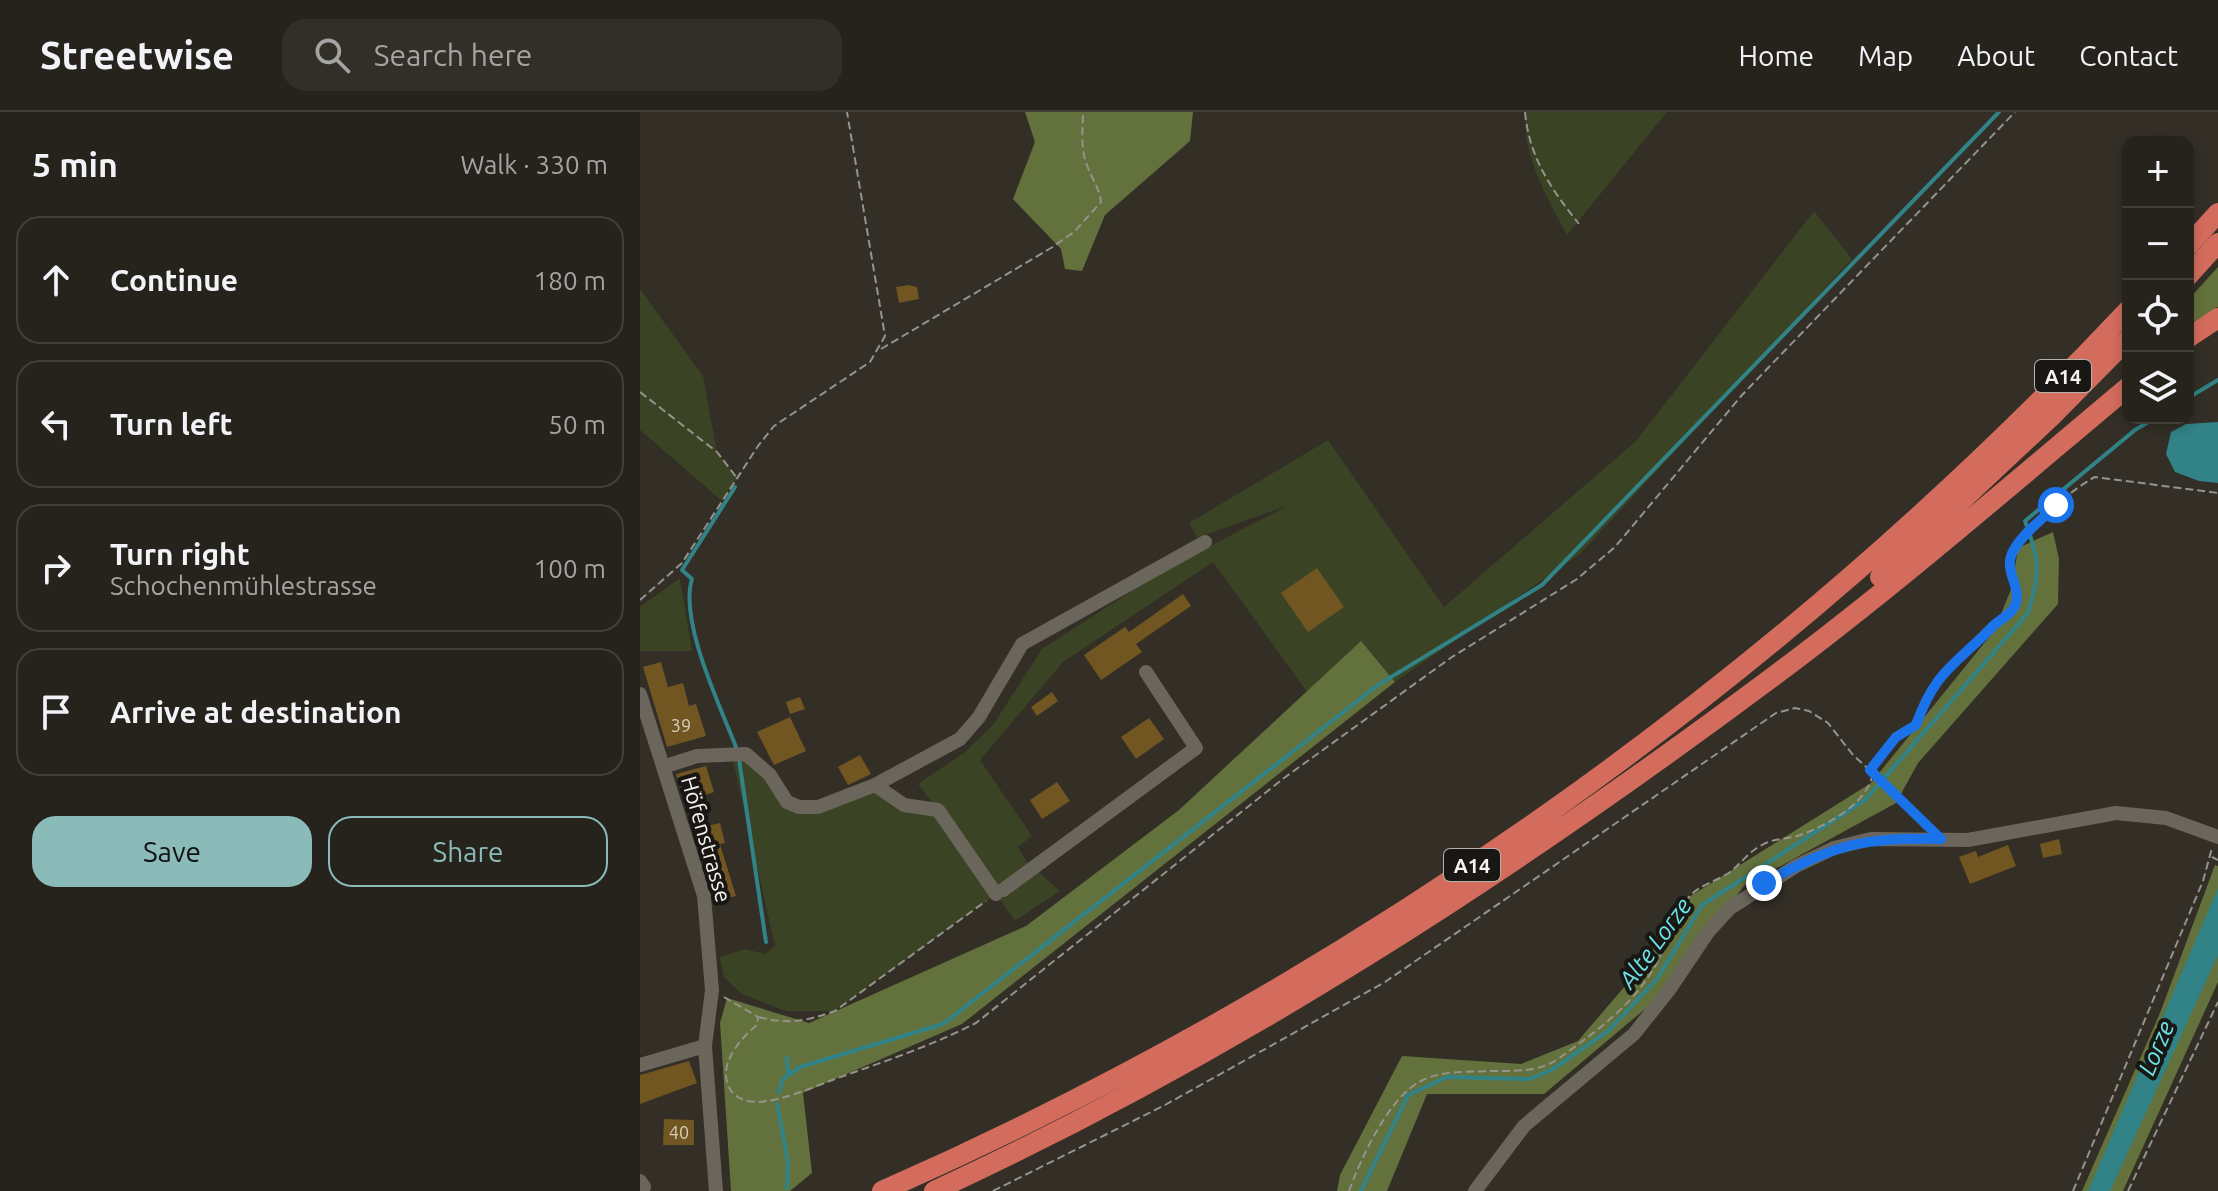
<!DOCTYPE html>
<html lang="en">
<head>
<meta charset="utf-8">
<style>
	body { margin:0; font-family:Ubuntu,sans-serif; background:#322f29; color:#f1f3f6 }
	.controls { position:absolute; right:24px; top:24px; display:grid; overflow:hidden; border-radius:16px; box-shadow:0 4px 12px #0003 }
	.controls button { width:72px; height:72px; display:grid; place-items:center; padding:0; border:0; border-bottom:2px solid #423f3b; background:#26221c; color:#f1f3f6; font:40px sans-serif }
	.stop { position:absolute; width:24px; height:24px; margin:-18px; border:6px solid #1a73e8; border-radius:50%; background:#fff }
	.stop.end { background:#1a73e8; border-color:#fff; box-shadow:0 2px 8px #0008 }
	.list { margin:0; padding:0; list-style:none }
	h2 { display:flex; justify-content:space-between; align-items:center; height:104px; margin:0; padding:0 32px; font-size:34px }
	h2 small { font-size:26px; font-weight:400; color:#a4a4a3 }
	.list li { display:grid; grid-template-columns:52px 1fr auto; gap:24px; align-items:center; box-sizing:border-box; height:128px; margin:0 16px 16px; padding:0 16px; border:2px solid #423f3b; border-radius:24px }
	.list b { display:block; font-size:30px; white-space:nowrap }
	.list p { margin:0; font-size:26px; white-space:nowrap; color:#a4a4a3 }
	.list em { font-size:26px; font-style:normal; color:#a4a4a3 }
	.actions { display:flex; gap:16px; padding:24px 32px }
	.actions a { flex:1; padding:18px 0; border:2px solid #8bbbb9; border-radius:24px; text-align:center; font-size:28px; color:#8bbbb9 }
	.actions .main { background:#8bbbb9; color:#111 }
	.icon { flex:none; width:44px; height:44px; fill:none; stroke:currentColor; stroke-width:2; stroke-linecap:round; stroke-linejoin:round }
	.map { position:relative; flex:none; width:1578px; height:1079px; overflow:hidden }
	header { display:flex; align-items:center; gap:48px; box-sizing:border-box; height:112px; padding:0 40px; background:#26221c; border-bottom:2px solid #423f3b }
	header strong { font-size:38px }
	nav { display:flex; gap:44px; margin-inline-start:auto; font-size:28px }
	.search { width:560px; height:72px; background:#322f29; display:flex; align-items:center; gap:20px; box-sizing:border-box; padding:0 28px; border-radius:24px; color:#a4a4a3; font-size:30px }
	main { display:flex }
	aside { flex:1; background:#26221c }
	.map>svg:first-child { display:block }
</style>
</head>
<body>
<header>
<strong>Streetwise</strong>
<div class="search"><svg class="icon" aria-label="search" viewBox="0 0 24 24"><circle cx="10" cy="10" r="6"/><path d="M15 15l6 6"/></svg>Search here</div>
<nav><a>Home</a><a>Map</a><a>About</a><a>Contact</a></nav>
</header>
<main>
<aside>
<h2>5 min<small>Walk · 330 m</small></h2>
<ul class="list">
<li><svg class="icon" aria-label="ahead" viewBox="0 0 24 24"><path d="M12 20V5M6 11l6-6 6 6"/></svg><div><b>Continue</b></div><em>180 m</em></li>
<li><svg class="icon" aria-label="left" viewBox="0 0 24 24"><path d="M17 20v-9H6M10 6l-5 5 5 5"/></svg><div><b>Turn left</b></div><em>50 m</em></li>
<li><svg class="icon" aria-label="right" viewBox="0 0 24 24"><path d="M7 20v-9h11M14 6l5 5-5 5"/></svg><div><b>Turn right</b><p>Schochenmühlestrasse</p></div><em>100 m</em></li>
<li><svg class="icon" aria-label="arrive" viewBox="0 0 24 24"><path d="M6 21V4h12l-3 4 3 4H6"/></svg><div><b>Arrive at destination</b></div></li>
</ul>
<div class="actions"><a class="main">Save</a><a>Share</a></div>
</aside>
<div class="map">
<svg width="1578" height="1079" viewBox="0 0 1578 1079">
	<rect width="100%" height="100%" fill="#332e26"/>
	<path fill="#3a4323" d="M886 0H1027L927 123C908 88 881 41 886 0Z
		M1174 99 1212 147 940 442 755 570 721 530 667 580 573 450 423 550 340 648 392 724 378 735 387 750 420 779 375 809 356 782 195 899H145L102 882 84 865 80 845 105 837 125 842 135 834 91 640 106 642 158 695 235 673 264 693 297 697 278 672 325 640 353 613 402 537 524 458 649 393 557 426 549 411 688 328 804 495 996 329Z
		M0 177 63 264 77 340 97 366 82 389 0 318Z
		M40 466 52 539H0V495Z"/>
	<path fill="#63713c" d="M385 0H553L550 29 465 103 442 159 425 157 421 137 373 87 395 30Z
		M1578 155V195L1548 214V188Z
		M1413 420 1419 447 1418 492 1278 651 1256 691 1104 774 1024 881 904 982H787L747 1079H697L700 1063 762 944 881 952 938 929 991 867 1049 785 1231 671 1354 519 1372 475 1378 436Z
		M721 529 755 570 322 912 163 981 172 1061 150 1079H91L80 911 87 886 169 911 386 814 539 698Z
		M1575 753 1578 754V870L1483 1079H1442L1520 901Z"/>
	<path fill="#318387" d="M1578 310V371L1559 369 1535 360 1526 342 1531 320 1546 312Z
		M1578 776V843L1470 1079H1448Z"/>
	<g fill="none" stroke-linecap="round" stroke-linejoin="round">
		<path stroke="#318387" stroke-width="4" d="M1548 286 1578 268
			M95 375 42 458 52 467C39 509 80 594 96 635
			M99 647 126 830
			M147 946 148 963
			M139 980 143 967 160 955 303 912 738 573 902 473 1359 0
			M137 992 148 1049 147 1076
			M721 1079 768 983 807 965 890 967 913 957 968 919 1017 867 1062 793 1225 688 1388 501C1400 462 1400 448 1385 409L1495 318 1515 306"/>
	</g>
	<path fill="#715622" d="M269 173 277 175 279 187 259 191 256 175Z
		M677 456 704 495 668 520 641 481Z
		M543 482 551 494 496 532 502 540 461 568 444 543 485 515 489 520Z
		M21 550 28 575 43 571 49 594 56 592 66 624 27 635 3 555Z
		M412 580 418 589 397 604 391 595Z
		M160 585 165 597 150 602 146 590Z
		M150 605 166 639 134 653 117 620Z
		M509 606 524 627 496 647 481 625Z
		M220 643 231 662 208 673 198 655Z
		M66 654 74 680 45 690 36 662Z
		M417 670 430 689 402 707 390 688Z
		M80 711 85 731 80 732 96 784 77 789 57 716Z
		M1419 727 1422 742 1403 746 1400 732Z
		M1368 733 1376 754 1330 772 1319 745 1336 739 1338 745Z
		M49 949 57 971 0 992V963Z
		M24 1007 54 1008V1033H23Z"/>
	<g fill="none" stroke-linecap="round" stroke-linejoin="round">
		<path stroke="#96928c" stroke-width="2" stroke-dasharray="8 4" stroke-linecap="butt" d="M885 0C889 45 911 77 939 112
			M241 237 411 136 434 120 461 90C459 74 452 68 447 53 440 37 443 17 443 0
			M0 280 77 340 97 366
			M0 488 42 451 118 334 134 314 230 250 245 224 207 0
			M1231 657C1239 646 1247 632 1257 624 1264 619 1273 617 1277 610 1290 586 1290 569 1314 548 1327 536 1365 511 1373 496 1382 481 1371 470 1369 456 1366 431 1434 375 1455 365L1578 381
			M1572 745 1578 748
			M84 885 118 905 117 913C103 924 85 945 86 963 87 982 100 990 119 990 144 988 171 976 195 967 243 950 291 934 336 911L644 666 812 545 937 467 975 435 1102 283 1375 0
			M119 905C148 913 167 909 195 899L346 789
			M353 1079 525 993 745 870 1136 601 1155 596 1169 599 1188 611 1213 643 1289 712
			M709 1079C721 1046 749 985 781 969 802 958 830 960 853 959 875 959 899 960 918 947 955 920 990 896 1014 856 1028 834 1033 798 1053 781 1063 772 1079 768 1090 760 1102 751 1108 740 1122 733 1136 725 1149 728 1163 722 1189 712 1228 691 1233 661
			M1433 1079 1563 769 1572 736
			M1488 1079 1578 890"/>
		<path stroke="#6b665c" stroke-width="14" d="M0 582 64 784 72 878 65 934 76 1079
			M23 655 57 644 106 642 130 663 147 690 159 695H178L235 673 320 627 339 605 382 532 565 430
			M235 673 264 693 298 698 356 782
			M363 778 556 636 506 560
			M0 953 65 934
			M0 1069 4 1075
			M835 1079 884 1014 994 922 1029 878 1068 820 1090 796 1156 754 1194 736 1231 727 1328 728 1476 701 1526 706 1578 725"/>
		<path stroke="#d36c5c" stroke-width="20" d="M1548 134 1578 101
			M1548 164 1578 131
			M1548 226 1578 206
			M1240 465 1411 305 1488 227
			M242 1079C709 873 1138 570 1488 198
			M294 1079C594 941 870 761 1134 564 1256 473 1371 373 1488 275"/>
	</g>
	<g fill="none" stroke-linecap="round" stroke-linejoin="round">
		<path stroke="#1a73e8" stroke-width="10" d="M1124 771C1195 733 1220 725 1301 727L1230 658 1256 625 1276 613C1296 557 1316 553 1354 513 1360 508 1368 504 1373 497 1385 480 1365 462 1371 444 1377 426 1403 407 1416 393"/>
	</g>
	<g text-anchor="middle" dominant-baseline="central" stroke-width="8" stroke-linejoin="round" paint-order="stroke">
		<g font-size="18" fill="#d6ccbc">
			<text x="41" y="613">39</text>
			<text x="39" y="1020">40</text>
		</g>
		<g fill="#191713" stroke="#b4b2ad" stroke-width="2">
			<rect x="1395" y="248" width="56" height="32" rx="6"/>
			<rect x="804" y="737" width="56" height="32" rx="6"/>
		</g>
		<g font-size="20" font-weight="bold" fill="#f7f4ef">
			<text x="1423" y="264">A14</text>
			<text x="832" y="753">A14</text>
		</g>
		<g font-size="22" fill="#f7f4ef" stroke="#191713">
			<text transform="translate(67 727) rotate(74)">Höfenstrasse</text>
		</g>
		<g font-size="24" font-style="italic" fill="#6be3e8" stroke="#191713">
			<text transform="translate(1015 831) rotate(-54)">Alte Lorze</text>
			<text transform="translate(1516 936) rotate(-67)">Lorze</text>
		</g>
	</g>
</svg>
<div class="controls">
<button>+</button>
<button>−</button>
<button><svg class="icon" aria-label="locate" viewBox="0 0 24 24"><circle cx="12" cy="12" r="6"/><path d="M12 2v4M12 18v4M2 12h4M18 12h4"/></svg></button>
<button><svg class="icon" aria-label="layers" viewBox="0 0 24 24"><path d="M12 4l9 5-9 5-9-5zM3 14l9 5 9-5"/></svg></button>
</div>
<div class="stop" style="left:1416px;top:393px"></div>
<div class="stop end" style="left:1124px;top:771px"></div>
</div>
</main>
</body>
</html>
